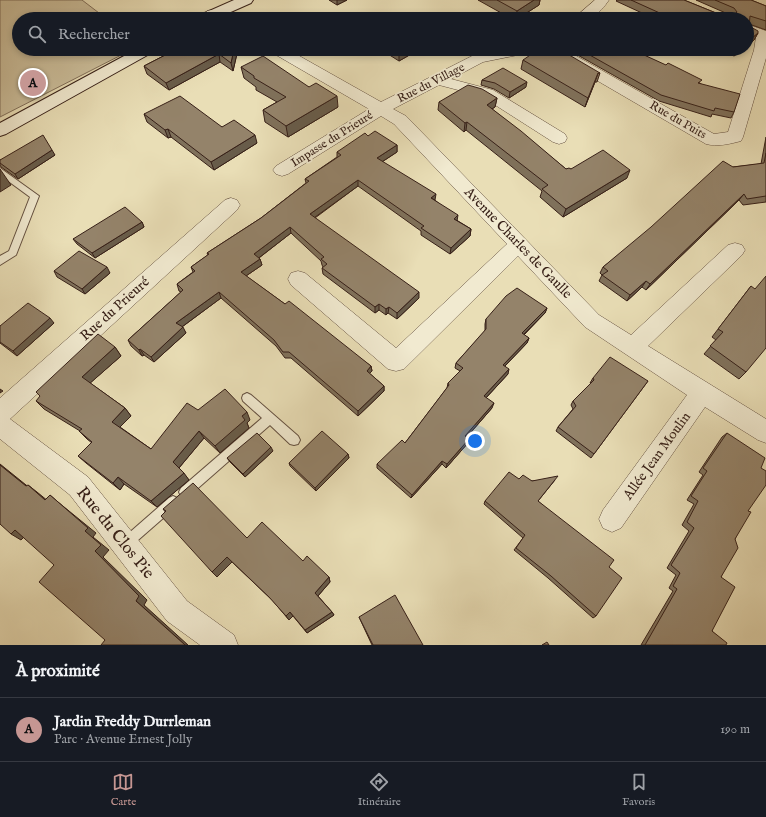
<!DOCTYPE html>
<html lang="fr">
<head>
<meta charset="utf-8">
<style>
	body { margin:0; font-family:"IM FELL English",serif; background:#242831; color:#f1f3f6 }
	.you { position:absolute; left:475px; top:441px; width:14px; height:14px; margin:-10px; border:3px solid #fff; border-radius:50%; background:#1a73e8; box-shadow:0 0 0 6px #1a73e833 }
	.badge { display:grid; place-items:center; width:26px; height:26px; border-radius:50%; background:#c59692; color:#111; font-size:13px; font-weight:700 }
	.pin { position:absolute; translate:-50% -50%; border:2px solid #fff; box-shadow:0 1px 4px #0006 }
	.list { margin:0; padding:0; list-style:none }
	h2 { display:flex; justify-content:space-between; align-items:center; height:52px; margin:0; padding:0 16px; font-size:17px }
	h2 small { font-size:13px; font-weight:400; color:#9ea1a6 }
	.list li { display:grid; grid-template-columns:26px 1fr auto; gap:12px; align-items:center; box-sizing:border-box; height:64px; padding:0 16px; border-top:1px solid #363941 }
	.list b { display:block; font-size:15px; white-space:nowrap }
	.list p { margin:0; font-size:13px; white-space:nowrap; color:#9ea1a6 }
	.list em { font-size:13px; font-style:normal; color:#9ea1a6 }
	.icon { flex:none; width:22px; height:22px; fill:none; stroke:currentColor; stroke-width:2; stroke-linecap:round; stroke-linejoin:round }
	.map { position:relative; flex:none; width:766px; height:645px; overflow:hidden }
	.search { position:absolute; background:#171b24; box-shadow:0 2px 6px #0003; left:12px; right:12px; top:12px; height:44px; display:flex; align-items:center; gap:10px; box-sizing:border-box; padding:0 14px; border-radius:22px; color:#9ea1a6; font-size:15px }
	.sheet { height:116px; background:#171b24 }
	nav { display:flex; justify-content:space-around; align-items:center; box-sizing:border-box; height:56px; border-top:1px solid #363941; background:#171b24; font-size:11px; color:#9ea1a6 }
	nav a { display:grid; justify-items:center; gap:2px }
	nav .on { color:#c59692 }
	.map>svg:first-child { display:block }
</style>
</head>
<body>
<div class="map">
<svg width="766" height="645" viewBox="0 0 766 645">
	<rect width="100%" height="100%" fill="#e9deb6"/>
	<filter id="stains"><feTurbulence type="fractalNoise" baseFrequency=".005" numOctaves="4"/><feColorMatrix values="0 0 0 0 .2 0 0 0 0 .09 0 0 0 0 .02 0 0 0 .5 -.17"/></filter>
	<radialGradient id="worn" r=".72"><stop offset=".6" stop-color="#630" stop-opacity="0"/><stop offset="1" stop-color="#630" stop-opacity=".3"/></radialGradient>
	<path fill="#cbbe9b" stroke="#816f5a" d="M0 0H82L99 13 103 19H19V49L131 50 0 117Z"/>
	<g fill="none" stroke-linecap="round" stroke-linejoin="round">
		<defs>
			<path id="lane" d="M0 168 39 196 16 255 0 265V256L9 251 30 197 0 175Z
				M247 393 251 395 298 436 300 440 298 444 294 445 290 444 270 425 189 496 185 498 181 496 179 492 181 488 262 418 243 401 242 398 243 395Z
				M173 496 177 498 179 502 177 506 129 548 125 550 121 548 119 544 121 540 169 498Z"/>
			<path id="street" d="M595 0H609C598 16 591 19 573 19Z
				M212 10 228 16 230 19C221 19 211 21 205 14L207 11Z
				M747 24 766 31V58L743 137 741 141C730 144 717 147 706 144L548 52 546 49H564L714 134 728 132 754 50 756 37 747 33Z
				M269 49H287L381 102 474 55 504 49H535L533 52 483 62 451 79 493 90 565 134 567 138 565 142 559 144 553 142 481 96 439 85 393 109 406 116 599 315 631 335 728 245 735 243 742 245 745 250 742 255 648 346 766 419V443L758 440 705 407 621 528 612 532 603 528 599 519 603 510 687 395 585 327 518 256 404 369 396 371 388 369 291 285 288 279 291 273 298 271 305 273 396 348 507 244 394 124 381 116 288 174 282 176 276 174 273 170 276 166 369 109 271 52Z
				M231 198 237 200 240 205 237 210 10 419 88 477 187 601 234 635 238 645H200L167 621 70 495 0 439V398L225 200Z"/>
			<path id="secondary" d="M234 0H253L251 3 215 19H196L198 16Z
				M137 49H156L153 52 6 134 0 136V123Z"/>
		</defs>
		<use href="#lane" stroke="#645040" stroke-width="2"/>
		<use href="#street" stroke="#645040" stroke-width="1"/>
		<use href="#secondary" stroke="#372018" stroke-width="2"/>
		<use href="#lane" fill="#f1ead0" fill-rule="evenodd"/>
		<use href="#street" fill="#f1ead0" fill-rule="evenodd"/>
		<use href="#secondary" fill="#f1ead0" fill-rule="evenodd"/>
	</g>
	<path fill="#7f715b" stroke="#372018" d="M329 0H347L337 5Z
		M478 0H540L539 5 517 19H512Z
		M617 0H684L716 13 728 14 696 0H751L766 6V30L749 24V26L758 33 754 40 747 46V19H655L616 1Z
		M177 49H238L233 71 220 62 169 90 147 74 144 66Z
		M380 49H420L399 61Z
		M567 49H631L700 83 734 112 731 118 712 114 711 117 659 101Z
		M719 49H743L734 56Z
		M523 60 600 73 597 82H595L585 107 521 69Z
		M241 67 309 87 338 107 288 137 265 122 263 110 277 102 256 90V87L244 78Z
		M482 80 526 87 509 98 494 89 481 85Z
		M497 98 495 107 492 109 566 169H571L627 178 563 217 540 197 542 191 466 130 464 132 438 110 439 102Z
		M144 114 222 127 257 143 214 170 171 137 168 138 147 122Z
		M368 136 397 145V152L382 162 435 200 458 221 471 229 470 236 450 254 421 235V231L358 186 315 218 419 298 397 319 388 313 386 315 379 310 375 313 323 274 322 268 323 267 322 265 321 261 291 233 259 258 260 259 262 265 246 276 371 366 372 371 369 373 384 386V391L358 416 291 358H285L276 346 221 298 182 327 186 333 154 362 144 355 142 356 131 346 128 340 181 292 179 291 177 284 193 272 191 267 208 255 207 253 261 218 306 183 305 179 337 157V152Z
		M766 137V202L743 205 739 200 646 290 642 287 627 301 599 281 602 275 600 273 603 267 733 167 761 164Z
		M55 155 18 179 1 167 0 165V160Z
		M142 222 144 227 95 258 77 244 73 239Z
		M54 271 110 273 85 294 57 277Z
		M751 286 746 372 739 379 704 354 716 340 712 337Z
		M547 308 545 313 524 335 529 338 527 343 505 366 508 374 486 398 492 408 467 437 468 443 446 468 442 464 411 498 377 468V464L405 443 447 388 448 383 460 371 455 368 456 363 485 331V324L486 319Z
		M54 323 17 356 0 343V326Z
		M115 347 121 356 90 383 125 408 131 416 120 427 151 449 198 410 250 420 247 423 249 428 220 453 204 438 179 468 189 480 157 507 124 484 120 490 86 463 78 456 92 443 87 439 79 431H80L44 409 36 401Z
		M593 378 648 381 591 458 556 431 558 427 573 409 571 405 573 401 591 383H590Z
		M727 433 761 468 748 511 735 539 721 577 712 631 726 645H641L673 591 669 588 676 575 667 568 689 531 682 525 694 504 687 500 703 475 699 472 722 437Z
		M273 451 245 477 230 462 227 458Z
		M348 454 349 458 316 491 290 466 289 463Z
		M519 479 532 481 555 480 538 501 609 567 596 616 593 618 548 578 514 550 523 538 484 504 485 501Z
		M163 509 247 538 303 561 329 577 330 582 318 596 332 612 334 615 307 633 293 616 289 620 273 601 232 562 217 577 212 572Z
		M359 617 423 645H372Z"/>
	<path fill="#685c4a" stroke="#372018" d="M337 0H347L337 5Z
		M534 0H540L539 5 517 19H515L517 11Z
		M758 33 754 40 747 46V42Z
		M234 49H238L233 71 231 63Z
		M410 49H420L399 61V55Z
		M738 49H743L734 56Z
		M219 54 220 62 169 90 166 83Z
		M598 73 595 82 585 107 588 98Z
		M527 82 526 87 509 98 510 92Z
		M337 96 338 107 288 137 286 126Z
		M497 98 495 107 485 113 487 105Z
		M467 122 466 130 464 132 465 123Z
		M168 129 171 137 168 138 165 130Z
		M255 135 257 143 214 170 211 162Z
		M397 145V152L377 165V158Z
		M52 150 55 155 18 179 15 174Z
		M0 169 11 185 0 192Z
		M630 170 627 178 563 217 566 209Z
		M358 180V186L311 220 310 214Z
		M436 194 435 200 431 198Z
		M744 194 739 200 646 290 650 284Z
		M458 215 457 221 454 219Z
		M142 222 144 227 95 258 92 253Z
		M290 227 291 233 256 260 254 254Z
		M471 229 470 236 450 254 451 248Z
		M260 259 262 265 243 278 241 272Z
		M107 267 110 273 85 294 82 289Z
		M646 281 642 287 627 301 630 295Z
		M219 292 221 298 179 329 176 323Z
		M419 292V298L397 319V313Z
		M379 304V310L375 313V307Z
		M389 307 388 313 386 315V309Z
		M547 308 545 313 520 338 522 333Z
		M50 318 54 323 17 356 13 351Z
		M183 327 186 333 154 362 151 357Z
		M529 338 527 343 502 369 503 365Z
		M115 347 121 356 88 385 82 377Z
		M140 349 144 355 142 356 139 350Z
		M371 366 372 371 367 376V371Z
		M509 369 508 374 483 401 484 396Z
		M384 386V391L358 416V411Z
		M0 389 3 391 0 393Z
		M494 403 492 408 464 440 465 436Z
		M125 408 131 416 118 429 112 422Z
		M247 412 250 420 247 423 249 428 220 453 215 446 242 416Z
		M199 431 204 438 178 469 173 462Z
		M469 439 468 443 446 468 447 464Z
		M271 447 273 451 245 477 243 474Z
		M348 454 349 458 316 491 315 488Z
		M442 461V464L411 498 412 495Z
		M0 464 36 493 26 486 0 465Z
		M184 473 189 480 157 507 151 501Z
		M118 477 124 484 120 490 113 483Z
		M28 485 37 492 54 506 45 500Z
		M50 495 58 502 96 533 93 537 109 550 103 557 147 600 144 605 188 645H185L136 601 95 551 85 531Z
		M15 530 25 536 21 540 11 534Z
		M227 557 232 562 217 577 212 572Z
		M329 577 330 582 317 597 315 593Z
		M290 612 293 616 289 620 286 616Z
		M332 612 334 615 307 633 305 630Z"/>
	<path fill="#94836a" stroke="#372018" d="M497 0H534L517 11Z
		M631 0H684L716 13 735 14 737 12 734 8 715 0H751L766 6V21L750 16 749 26 758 31V33L747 42V19H673Z
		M575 17 579 19H571Z
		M177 49H234L231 63 219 54 166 83 144 66Z
		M390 49H410L399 55Z
		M539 49H559L600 73H598L588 98 523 60Z
		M579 49H631L666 65 668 63 702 80 698 83 740 94 734 112 715 108 714 111 661 95Z
		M263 56 309 87 316 83 337 96 286 126 263 110 286 97 254 78V76L241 67Z
		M503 68 527 82 510 92 495 83 482 80Z
		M468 85 482 89 497 98 487 105 521 131 566 169 569 168 571 169 603 150 630 170 566 209 542 189 548 185 467 122 465 123 439 102Z
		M180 96 222 127 234 120 255 135 211 162 168 129 165 130 144 114Z
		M375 131 397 145 377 158 436 194 431 198 458 215 454 219 471 229 451 248 421 228 424 226 358 180 310 214 419 292 397 313 389 307 386 309 379 304 375 307 322 268 327 264 321 259 324 257 290 227 254 254 260 259 241 272 285 304 289 301 371 366 367 371 384 386 358 411 289 352H283L274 340 219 292 176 323 183 327 151 357 140 349 139 350 128 340 183 290 177 284 195 271 191 267 209 254 207 253 261 218 309 181 305 179 341 155 337 152 365 133 368 136Z
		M43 135 52 150 15 174 0 163V160Z
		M766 153V196L747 199 744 194 650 284 646 281 630 295 602 275 608 271 603 267 651 227 723 161 733 167 764 163Z
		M125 207 142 222 92 253 73 239Z
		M79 251 107 267 82 289 54 271Z
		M766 276V348L746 372 710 346 723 332 718 329 751 286 755 289Z
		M517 288 547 308 522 333 529 338 503 365 509 369 484 396 494 403 465 436 469 439 447 464 442 461 412 495 377 464 402 440 405 443 449 385 448 383 463 368 456 363 486 329V319L506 296Z
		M28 303 50 318 13 351 0 342V326Z
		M98 334 115 347 82 377 125 408 112 422 151 449 187 403 198 410 225 389 247 412 242 416 245 420 215 446 199 431 173 462 184 473 151 501 118 477 113 483 78 456 92 442 79 431 82 429 36 401 40 396 36 392Z
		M610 357 648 381 594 454 558 427 576 406 573 401 594 380 593 378Z
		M322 431 348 454 315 488 289 463Z
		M257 433 271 447 243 474 227 458Z
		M727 433 765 458 761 468 766 471V485L748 511 751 512 735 539 738 548 721 577 735 587 712 631 727 643 726 645H645L677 589 673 586 680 573 671 565 694 528 687 522 698 501 691 496 707 471 703 468Z
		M0 465 26 486 28 485 45 500 50 495 88 528 85 531 101 545 95 551 139 596 136 601 185 645H101L105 640 39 582 54 565 15 530 11 534 0 524Z
		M509 472 519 479 523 475 532 481 558 476 538 501 614 560 609 567 622 578 596 616 551 576 516 548 525 535 485 501Z
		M193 483 247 538 262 522 303 561 307 556 329 577 315 593 332 612 305 630 290 612 286 616 269 597 227 557 212 572 161 516 166 511 163 509Z
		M395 595 423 645H373L359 617Z
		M547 642 549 645H542Z"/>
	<g text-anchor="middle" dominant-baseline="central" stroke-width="3.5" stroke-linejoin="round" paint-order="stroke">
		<g font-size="12" fill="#372018" stroke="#f1ead0">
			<text transform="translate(431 83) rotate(-27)">Rue du Village</text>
			<text transform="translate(678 120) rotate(30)">Rue du Puits</text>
			<text transform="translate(332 139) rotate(-32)">Impasse du Prieuré</text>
		</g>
		<g font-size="14" fill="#372018" stroke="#f1ead0">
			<text transform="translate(518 243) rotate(46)">Avenue Charles de Gaulle</text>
			<text transform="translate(115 309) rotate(-42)">Rue du Prieuré</text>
			<text transform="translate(657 456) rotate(-54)">Allée Jean Moulin</text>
		</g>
		<g font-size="17" fill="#372018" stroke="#f1ead0">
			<text transform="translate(115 533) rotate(51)">Rue du Clos Pie</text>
		</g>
	</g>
	<rect width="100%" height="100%" filter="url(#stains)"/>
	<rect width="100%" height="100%" fill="url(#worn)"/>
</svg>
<div class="you"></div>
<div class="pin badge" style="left:33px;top:83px">A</div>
<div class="search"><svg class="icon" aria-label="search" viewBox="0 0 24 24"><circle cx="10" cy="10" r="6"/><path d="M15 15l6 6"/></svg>Rechercher</div>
</div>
<section class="sheet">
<h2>À proximité<small></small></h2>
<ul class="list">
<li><span class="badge">A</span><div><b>Jardin Freddy Durrleman</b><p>Parc · Avenue Ernest Jolly</p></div><em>190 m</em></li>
</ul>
</section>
<nav>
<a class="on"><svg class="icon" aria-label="map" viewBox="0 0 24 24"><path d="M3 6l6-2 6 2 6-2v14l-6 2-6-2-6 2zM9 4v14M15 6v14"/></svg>Carte</a>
<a><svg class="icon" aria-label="directions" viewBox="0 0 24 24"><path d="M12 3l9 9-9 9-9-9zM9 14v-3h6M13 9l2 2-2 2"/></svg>Itinéraire</a>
<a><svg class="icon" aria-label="saved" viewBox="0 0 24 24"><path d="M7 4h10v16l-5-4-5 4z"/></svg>Favoris</a>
</nav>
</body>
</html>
